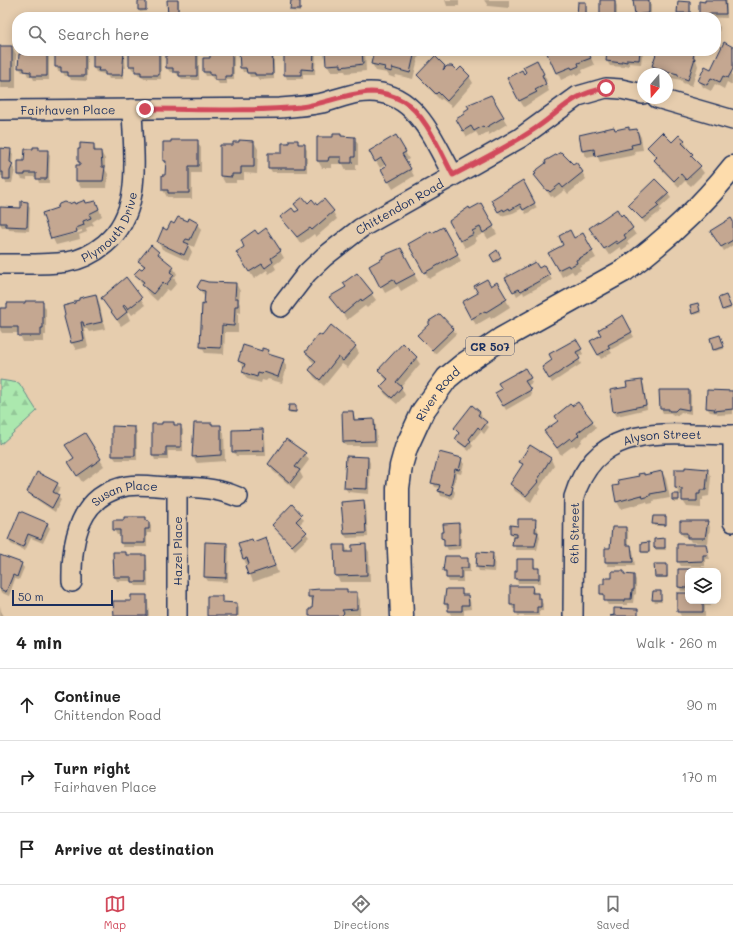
<!DOCTYPE html>
<html lang="en">
<head>
<meta charset="utf-8">
<style>
	body { margin:0; font-family:Mali,sans-serif; background:#f2f2f2; color:#222 }
	.controls { position:absolute; right:12px; bottom:12px; display:grid; overflow:hidden; border-radius:8px; box-shadow:0 2px 10px #0003 }
	.controls button { width:36px; height:36px; display:grid; place-items:center; padding:0; border:0; border-bottom:1px solid #e0e0e0; background:#fff; color:#222; font:20px sans-serif }
	.compass { position:absolute; left:637px; top:68px; width:36px; height:36px; border-radius:50%; background:#fff; box-shadow:0 2px 10px #0003; rotate:199deg }
	.scale { position:absolute; left:12px; bottom:10px; width:101px; box-sizing:border-box; padding-left:4px; border:2px solid #1b2f5e; border-top:0; font-size:11px; line-height:14px; white-space:nowrap; color:#1b2f5e; -webkit-text-stroke:3px #e6cdae; paint-order:stroke }
	.stop { position:absolute; width:12px; height:12px; margin:-9px; border:3px solid #d1495b; border-radius:50%; background:#fff }
	.stop.end { background:#d1495b; border-color:#fff; box-shadow:0 1px 4px #0008 }
	.list { margin:0; padding:0; list-style:none }
	h2 { display:flex; justify-content:space-between; align-items:center; height:52px; margin:0; padding:0 16px; font-size:17px }
	h2 small { font-size:13px; font-weight:400; color:#767676 }
	.list li { display:grid; grid-template-columns:26px 1fr auto; gap:12px; align-items:center; box-sizing:border-box; height:72px; padding:0 16px; border-top:1px solid #e0e0e0 }
	.list b { display:block; font-size:15px; white-space:nowrap }
	.list p { margin:0; font-size:13px; white-space:nowrap; color:#767676 }
	.list em { font-size:13px; font-style:normal; color:#767676 }
	.icon { flex:none; width:22px; height:22px; fill:none; stroke:currentColor; stroke-width:2; stroke-linecap:round; stroke-linejoin:round }
	.map { position:relative; flex:none; width:733px; height:616px; overflow:hidden }
	.search { position:absolute; background:#fff; box-shadow:0 2px 10px #0003; left:12px; right:12px; top:12px; height:44px; display:flex; align-items:center; gap:10px; box-sizing:border-box; padding:0 14px; border-radius:16px; color:#767676; font-size:15px }
	.sheet { height:268px; background:#fff }
	nav { display:flex; justify-content:space-around; align-items:center; box-sizing:border-box; height:56px; border-top:1px solid #e0e0e0; background:#fff; font-size:11px; color:#767676 }
	nav a { display:grid; justify-items:center; gap:2px }
	nav .on { color:#d1495b }
	.map>svg:first-child { display:block }
</style>
</head>
<body>
<div class="map">
<svg width="733" height="616" viewBox="0 0 733 616">
	<defs>
		<pattern id="forest-firs" width="22" height="20" patternUnits="userSpaceOnUse"><rect width="22" height="20" fill="#abe8ae"/><path d="M5 1l3.5 6h-7zM16 11l3.5 6h-7z" fill="#93c798"/></pattern>
	</defs>
	<rect width="100%" height="100%" fill="#e6cdae"/>
	<filter id="ink" filterUnits="userSpaceOnUse"><feTurbulence type="fractalNoise" baseFrequency=".025" numOctaves="2"/><feDisplacementMap in="SourceGraphic" scale="8" xChannelSelector="R" yChannelSelector="G"/><feConvolveMatrix kernelMatrix="1 2 1 2 8 2 1 2 1" color-interpolation-filters="sRGB"/></filter>
	<g filter="url(#ink)">
		<path fill="url(#forest-firs)" stroke="#638c86" d="M0 380 19 383 37 411 0 445Z"/>
		<path fill="#0003" fill-rule="evenodd" d="M175 0 179 1V17H169Z
			M445 0H459V6H447Z
			M484 0H509V8L488 6Z
			M706 0H727V18L702 17 700 14Z
			M615 1 617 6V17H601Z
			M648 1 651 5V17H638L636 14Z
			M145 2 146 11 140 12 139 10Z
			M300 2V12L292 11 291 10Z
			M586 3 587 17H579L578 16Z
			M690 3 691 15 680 14 678 12Z
			M203 13H206L207 17H204Z
			M716 24 720 27 719 32 716 31Z
			M0 47H12L16 54V88H0Z
			M733 48 732 85 727 82 724 89 715 84 711 91 703 87 699 80Z
			M38 51 49 52V80H34L32 76H28L26 72H22L19 67Z
			M75 51H87V81L71 80 69 76H65L62 71H58L56 66 69 52 71 54H75Z
			M113 51 124 52 126 68H123L124 79H109L107 75 96 72 94 68 113 53Z
			M143 51 144 53H149V51H161V79H144L142 76H139L136 70H133L130 66V53Z
			M174 51H199V80H183L175 72H170L167 68Z
			M224 51H232L234 54V80H227V84H219L216 79H213L211 76H206L204 72 211 59 224 55Z
			M240 51 271 52 274 56V79L259 80 257 77H250L248 72H243L241 67Z
			M285 51H316L315 74H303V79H287L285 74Z
			M326 51H365L366 71 346 73 345 71H331L327 64Z
			M375 51H416L419 55 413 79 396 75 395 78 389 76 387 73 376 71 372 64Z
			M548 51H588L594 65 582 70 583 73 577 75 576 73 561 80Z
			M608 51H644L642 56 641 64 629 63V66L624 65V67L610 66 607 61Z
			M658 51H686L694 54 698 66 692 86 683 83 681 80 667 77V74L657 73 653 66ZM657 67 675 74 674 76 657 69Z
			M444 66 469 76 473 83 452 107 442 99 440 100 423 82 419 75Z
			M541 68 547 81 545 82 549 91 524 107 520 101 523 75Z
			M490 96 507 124 489 135 488 132 479 137 476 132 467 137 457 119Z
			M637 130 641 137 643 150 634 151 635 155 600 162 597 156 587 158 583 151 580 136Z
			M341 135 342 137 354 138 358 144V164H356V170H346L343 164H332V168H322L318 161 334 138Z
			M396 136 409 159 406 161 414 176 393 189 382 170 387 167 386 164 380 168 370 151Z
			M679 136 684 141 688 148 687 149 704 173 691 186 685 181 679 187 659 167 655 160 657 159 648 148 672 143Z
			M197 141 201 148V173H192V199H173L172 197H167L163 190 166 176V165L164 161Z
			M297 141 300 145H304L307 150V172H272L269 167 283 154 290 144Z
			M254 142 258 149 257 174 244 173V180H236V183H225L221 176 234 146Z
			M93 145 97 152H101L105 159V169L108 174 107 188H81L77 181V166H81L79 162Z
			M39 148 40 151H47L50 155 49 183H39L37 177H27V180L22 179 19 175 25 162 26 150Z
			M0 149 10 150 13 154 12 166 15 170 12 183H6L4 176H0Z
			M573 165 582 172 586 179 568 194 565 190 554 198 553 196 551 197 540 182Z
			M522 181 537 208 526 214 523 208 513 213 501 216 492 200Z
			M668 194 671 198 660 208 661 211 645 223 629 205Z
			M84 202 86 204 96 202 102 216 92 222 94 225 86 228 87 232 79 235 80 239 56 245 53 239 82 232V230L52 238 69 205Z
			M27 203 30 207 29 231 9 230 8 227H2L0 224V208L22 209Z
			M308 204 333 212 337 219 316 237 314 234 301 244 282 217 295 214 299 211 296 205Z
			M481 204 497 234 488 239 484 233 475 238 477 241 465 248 450 221Z
			M623 215 636 235 627 242 629 245 622 250 620 247 609 255 595 236Z
			M188 223H197L201 230 194 247 188 244 192 252 188 261 162 249 158 242 175 225Z
			M733 223V245L724 251 712 231Z
			M443 228 461 261 429 279 409 244Z
			M583 235 596 258 579 267 581 270 574 274 572 271 562 277 550 253Z
			M245 248 280 251 284 258 274 265 276 269 269 274 267 270 254 279 242 259Z
			M400 249 418 281 401 291 398 286 385 293 370 266Z
			M497 252 501 260 496 263 491 255Z
			M158 253 162 258 173 267 177 274 174 278 177 283 170 291 167 289 157 301 147 292 136 274 142 271 144 268 140 261Z
			M544 266 552 280 524 295 523 292 517 296 506 274 508 273 510 277Z
			M357 274 376 300 367 308 365 306 347 320 331 297 347 287Z
			M126 278 145 305 132 315 129 311 127 313 130 320 121 326 102 299Z
			M207 283 236 284 240 291 239 302 241 306V313L238 312V332H225L224 354 205 353 201 346 205 306V297L198 287Z
			M497 284 510 307 491 319 490 317 476 325 463 302Z
			M95 295 99 302 105 329 89 332 87 329H84L88 347 76 350 72 343 65 317 76 304Z
			M727 298 731 309 724 311 723 309Z
			M42 302 46 309V335H44V342H23L19 333H2L0 330V309Z
			M699 306 701 313 694 315 693 313Z
			M623 317 634 337 610 350 612 353 601 359 591 342 603 335Z
			M453 329 456 334 435 354 419 335Z
			M721 338 724 349 715 351 714 349Z
			M576 340 583 354 578 357 581 364 552 383 543 367 554 361Z
			M355 346 359 353 348 368 342 364 324 386 314 377 310 370 315 364 310 359 306 352Z
			M268 351 271 356 283 360 287 367 282 383 268 379 266 381 262 380 261 383 247 379 243 372 245 369 239 361Z
			M416 358 420 364 401 387 405 395 397 404 385 394 381 387 387 381 379 370Z
			M525 370 532 383 527 386 532 395 506 410 497 393Z
			M641 381 644 385 647 409 617 416 614 412 628 388Z
			M689 391 691 395V414L681 412 678 415 673 416 671 413H663L661 409Z
			M733 392V414L718 415 717 413 710 412 707 408Z
			M295 406 296 413H290L289 411Z
			M343 412H353L356 421 373 420 376 424 377 446H346L344 442Z
			M480 412 482 417 481 419 489 427 484 434 481 431 471 443 473 446 469 451 459 443 456 439 459 434 455 429Z
			M592 422 596 428 581 440 582 442 576 447 574 445 561 455 545 432Z
			M174 423 175 426H180L183 430V451H168V460H155L153 455Z
			M212 424 213 426H220L224 433 225 461 197 463 193 457Z
			M135 428 137 432V460H116L113 456Z
			M263 430 265 435 266 456H236L233 451Z
			M84 434 104 466 82 482 69 462 75 459Z
			M531 446 551 459 554 466 540 487 541 489 538 494 536 493 531 502 515 491 511 484 523 466 521 462Z
			M305 454 309 460 300 472 303 478 294 489 273 471 269 464Z
			M368 458 370 463 369 494 348 492 345 488Z
			M461 459 464 464 461 474 457 473 453 489 455 492 453 499 441 496 439 491 440 488 435 487 433 483Z
			M707 470 711 477 709 496 703 497V500H701V508L687 507 683 501V495H680L676 488Z
			M662 472 666 479 670 498 653 501V503L648 504 646 502 621 509 617 502 614 487 644 474 645 476Z
			M57 484 60 488 56 495 61 500 55 512 31 496 28 492Z
			M678 495 679 502H674L673 500Z
			M363 501 366 506 368 537 347 538 344 534Z
			M292 506 304 520 299 525 309 537 295 550 274 525Z
			M654 517H665L666 526H655Z
			M145 518 151 526V533H147V547H123L121 543V535H117L114 530V521Z
			M535 520 540 537 537 550H516L511 533 519 527Z
			M708 522 710 527 708 543 691 542 688 537H684L681 533Z
			M47 524 50 528 43 543 31 538 25 551 11 544 9 540Z
			M458 524 461 529V549L448 550 442 538 445 533Z
			M626 528 628 532V546L633 550 635 566H608L606 562 611 549Z
			M265 538 278 573 253 582 244 559 253 543Z
			M664 539 666 550H656L655 548Z
			M226 544 229 548 228 582 208 581 205 577Z
			M649 544 650 553H643L642 552Z
			M365 545 369 552 370 582H340L336 575 345 546 349 553H353Z
			M705 545 710 559H705V566H681L678 561Z
			M126 553 127 556H145L147 560 148 586H136L133 581H117L115 577Z
			M492 554 495 558 494 572 479 571 477 567Z
			M0 557 21 564 24 568 19 580 15 579 9 596 0 592Z
			M460 557 461 559H467L470 563V572H463V582H449L444 571Z
			M533 560 536 569H538L541 574V583H518L516 579Z
			M667 565 668 578H657L656 577Z
			M679 570H705V571H688V591H681L679 586Z
			M624 572 626 576H634L636 580V594L634 595 633 603H627V605H608L601 593 613 579Z
			M532 587 535 594H537L543 604V611H539V616H518L516 609H513L511 604Z
			M346 590 348 593H356L360 600V615L310 616 313 610 314 604 309 597V591Z
			M447 590H461L464 596H468L470 600 471 609 464 610V615H451L445 604Z
			M660 592 662 602H655L653 600Z
			M688 594V601H710V606H705V616H681L678 611Z
			M146 596 148 601 149 616H115L132 602Z
			M221 597 224 603 236 604 239 608V616H208Z
			M0 605 1 611 4 616H0Z"/>
		<path fill="#c4a791" stroke="#1b2f5e" d="M167 0H178V15L176 17H168Z
			M291 0 300 1V10H290Z
			M600 0H615V16H600Z
			M633 0H649V13L635 15Z
			M705 0H725L726 14H699V1L705 2Z
			M138 1H146V10H138Z
			M678 1 690 2V13H677Z
			M578 2H586V16H577Z
			M724 42 733 47V69L728 78 723 76 720 82 711 78 707 85 698 81 705 66 711 69Z
			M0 46H12V81H0Z
			M37 51H47V76H31V72L24 71V68H18L19 54Z
			M55 51H70V53H74V51H85V76H68V72H61V67H55Z
			M112 51 124 52 122 75H105V71H98L99 68H93V52Z
			M135 51 148 52V51H159V75H141V72H135V66H129V52Z
			M173 51H197V76H179V72H173V68H166V52H173Z
			M223 51H232V76H225V80H215V75H210V72H203V58H210V54H223Z
			M239 51H272L273 75H255V73H247L246 68H240Z
			M284 51H314L313 70 301 69V75H284Z
			M325 51H362L363 64 341 67V64L326 65Z
			M374 51H415L410 73 392 68V72L384 70 385 67 371 64Z
			M546 51H588L591 58 578 63 579 66 572 69 571 67 556 73Z
			M607 51H640L639 60 627 59V62L622 61V63L606 61Z
			M657 51H687L694 54 693 58H695L688 80 678 76V74L670 72V73L652 66Z
			M435 56 445 66 443 70 447 66H452L457 71 461 67 470 76 447 101 438 92 436 94 417 75Z
			M537 60 544 74 542 75 546 84 535 90 537 92 519 101 507 78 522 70 524 74 526 72 523 67Z
			M491 95 504 117 485 128 483 126 474 131 471 126 463 131 456 119 464 114 463 112 469 108 467 105Z
			M614 127 615 130 629 127V130L637 129 640 143 631 145 632 148 595 156 594 149 582 151 579 135Z
			M662 132 672 142 679 135 685 140 682 143 693 154 691 156 701 166 686 180 681 174 674 181 654 160 657 157 647 147Z
			M333 134H341V136L355 137V157H352V163H341V157H329L328 161H317V137H333Z
			M396 135 406 152 402 154 411 169 388 182 381 169 386 166 381 158 375 162 369 151Z
			M171 140H198V166H189V193H168V190H162V175H165L166 161H163V142H171Z
			M239 140 254 141V167H241V174H232V177L220 176V145H233V142H239Z
			M289 140H298V144H305V168H268V153H282V143H289Z
			M80 143 94 144V151H101L102 167H105L103 181H76V165H80V162H78V149H80Z
			M33 147H39V150H48L47 179H36V173H25V175H18V161H24L25 149H33Z
			M0 148 11 149 10 162 13 164 10 171V179H3V172H0Z
			M561 152 573 164 576 162 583 172 563 188 560 184 550 192 548 190 547 191 534 175 536 174 534 172 546 163 545 161Z
			M655 179 669 193 657 204 659 206 642 219 628 205Z
			M523 180 535 203 523 210 520 204 510 210 509 208 504 211 503 209 498 212 491 200Z
			M303 197 308 203 312 199 317 205 324 199 334 211 312 230 310 228 297 237 280 217 292 208 295 212 299 210 294 204Z
			M85 200 86 203 96 201 99 209 89 214 91 218 83 221 84 225 76 228 77 232 51 239 42 213 57 208 59 204 64 202 69 204 74 202 75 204Z
			M21 201 28 202 27 227 6 226V223H0V207L21 208Z
			M481 203 494 226 483 233 480 227 472 231 474 234 460 241 449 221 469 207 470 209Z
			M617 209 621 216 623 214 633 228 624 235 626 238 617 244 616 241 604 249 589 228Z
			M178 217 188 221 189 218 198 223 190 240 186 239 184 242 189 244 184 255 157 242 163 228 167 230 171 222 174 224Z
			M731 218 733 221V240L721 247 710 231Z
			M443 227 458 254 424 273 408 244 431 231 432 233Z
			M266 228 281 251 271 258 273 262 265 268 262 264 249 272 236 252 244 247 241 240 255 230 258 234Z
			M570 230 574 238 583 233 593 251 576 260 577 263 569 267 568 265 558 270 548 253 563 245 559 236Z
			M151 245 159 252 158 254 174 267 170 272 174 275 166 285 163 282 153 294 142 285 144 282 134 274 140 268 142 269 145 266 138 261Z
			M401 248 415 274 396 284 393 279 380 287 369 266 383 258 382 256Z
			M497 250 501 258 494 262 490 255Z
			M535 262 539 268 544 265 550 275 521 291 519 289 513 292 505 278Z
			M357 273 373 293 362 301 361 299 343 314 329 297 346 287 343 283Z
			M126 277 142 298 128 309 125 305 123 306 127 312 117 320 101 298Z
			M487 279 491 286 497 282 507 299 486 312 485 311 471 319 462 302 478 293 474 286Z
			M201 280 208 282 236 283 235 298H238V306H235L234 326 222 325 221 348 200 347 202 304 204 305 205 291 200 290 197 287Z
			M96 294 102 322 84 326 83 322H81L84 340 71 343 64 317 65 315 63 306 75 303V301L79 300V298Z
			M726 295 731 307 722 310 718 298Z
			M25 301H43V328H41V336H18V327H0V308H7V303H25Z
			M698 303 700 311 692 314 690 305Z
			M440 314 454 329 432 350 417 335 429 324V321Z
			M623 315 632 332 608 345 610 348 598 355 590 341 601 335 598 330Z
			M331 325 356 346 343 361 338 357 320 380 309 370 316 361 305 352 319 334 322 336Z
			M720 335 724 347 713 350 710 338Z
			M576 339 582 349 576 352 580 359 549 379 542 367 552 360 549 354Z
			M403 343 417 357 396 382 402 387 392 398 380 387 388 379 378 370Z
			M243 345 262 351V348L269 350 268 354 284 359 278 377 264 372 262 374 258 373 257 377 242 372 245 364 238 361Z
			M525 368 531 378 525 381 531 390 503 406 495 393 502 389 498 383Z
			M642 380 646 405 613 412 610 390 627 387 626 382Z
			M659 390H689V410L678 408 675 411H669V409H660Z
			M707 390 733 391V409L714 411 715 409 706 408Z
			M578 402 593 421 577 433 579 435 572 441 570 438 557 448 544 431 558 421 555 416 570 404 572 406Z
			M289 405H296V412L288 411Z
			M472 405 480 412 478 415 487 422 481 430 478 427 469 439 471 441 466 447 455 439 459 433 454 428Z
			M342 411H353L354 420 374 419 375 441 343 442Z
			M162 422H174V425H181V447H166V456H152V424H162Z
			M194 423H212V425H221V455L192 457Z
			M112 426 135 427V456H112Z
			M263 429 264 451 232 452V430Z
			M85 433 101 459 77 476 68 462 74 458 65 445Z
			M286 439 306 453 295 467 300 470 290 483 268 464Z
			M530 445 551 458 537 481 538 482 526 496 510 484 523 464 519 462Z
			M439 452 462 458 459 470 455 469 451 486 453 487 451 495 438 491 440 485 431 483Z
			M346 456 368 457 367 489 344 488Z
			M685 467 708 469 706 490H700V494H697V501H682V489L675 488V469H685Z
			M662 471 666 491 650 494V496L643 498 642 495 616 502 613 486 619 485 618 480 639 476 638 474 644 473V475Z
			M37 472 58 483 53 492 59 495 52 508 27 492Z
			M672 494H679V500H672Z
			M364 500 366 533 344 534 341 502Z
			M292 504 302 515 296 521 307 532 292 546 272 525Z
			M20 511 48 523 41 539 28 534 23 547 8 540Z
			M653 516H666V525L652 524Z
			M124 517H146V520L149 521V529H145V543H120V530H113V520H124Z
			M518 519H536L535 532H538L535 546H512L513 537H517V534L510 533V525L518 526Z
			M680 521H708L705 538H687V533H680Z
			M459 523V545L444 546V539L441 538V532H444L443 524Z
			M612 527H626V545H631L633 562H605V548H610Z
			M266 537 275 566 248 575 245 566 249 564 247 558 243 559 238 543 252 539 253 542Z
			M665 538V548H654V539Z
			M205 542 227 543 226 578 204 577Z
			M649 542V552H641V543Z
			M366 544 367 575 335 576 334 545H345V552H352V545Z
			M677 544H706L708 555H703V561L677 562Z
			M113 552H126V555H146V582H132V577H114Z
			M477 552 493 553 492 568 476 567Z
			M0 555 22 563 17 577 13 575 6 592 0 589Z
			M445 556H460V558H468V568H461V578H446V571H443Z
			M517 559H534V568H539V579H515V571H517Z
			M654 564H667V577H655Z
			M678 569H705V571H688V588H686L678 587Z
			M612 571H624V574L634 575V590H632L631 599H625V601H604V594H600V584H604V578H612Z
			M510 586H533L532 593H538V598H541V607H537V613H515V605H510Z
			M320 589H347V592H357V609L342 610 344 613 341 616H309V609H312L313 597H308V590Z
			M446 589H462V595H468L469 605H462V611H448V604H444Z
			M653 591H661V600H652Z
			M677 593H688V601H708L703 602V612H677Z
			M131 595H147V616H114L113 601H131Z
			M207 596H222V602L237 603V616H207Z
			M614 608 638 609V616H610L614 615Z"/>
		<g fill="none" stroke-linecap="round" stroke-linejoin="round">
			<defs>
				<g id="minor">
					<path d="M657 98 733 120"/>
					<path id="s1" d="M0 110 280 108C294 107 308 106 322 103 334 100 346 95 358 93 413 84 431 136 453 175"/>
					<path id="s2" d="M0 264C22 264 45 265 67 262 81 260 94 253 105 244 144 212 133 154 132 109"/>
					<path id="s3" d="M281 307 307 273 324 257 361 228 520 138 578 96 606 88 621 89 643 94"/>
					<path d="M733 435V522"/>
					<path d="M177 487V616"/>
					<path id="s4" d="M72 582C71 540 79 495 127 486 139 484 154 486 167 487 192 487 215 487 238 497"/>
					<path id="s5" d="M573 616 574 497C598 419 668 435 733 435"/>
				</g>
				<g id="major">
					<path id="s6" d="M402 616 398 529V488L401 466 406 448 423 411 447 378 464 364 501 339 625 270C665 241 702 206 733 167"/>
				</g>
			</defs>
			<use href="#minor" stroke="#1b2f5e" stroke-width="22"/>
			<use href="#major" stroke="#1b2f5e" stroke-width="25"/>
			<use href="#minor" stroke="#e6cdae" stroke-width="19"/>
			<use href="#major" stroke="#fddcac" stroke-width="22"/>
		</g>
	</g>
	<g fill="none" stroke-linecap="round" stroke-linejoin="round" filter="url(#ink)">
		<path stroke="#d1495b" stroke-width="5" d="M145 109C196 109 249 112 300 107 324 104 347 93 371 92 381 92 394 96 403 101 425 113 441 153 453 175 481 160 510 146 536 128 564 109 570 95 606 88"/>
	</g>
	<g text-anchor="middle" dominant-baseline="central" stroke-width="3" stroke-linejoin="round" paint-order="stroke">
		<rect fill="#e6cdae" stroke="#585e76" stroke-width="1" x="466" y="337" width="48" height="18" rx="3"/>
		<g font-size="11" font-weight="bold" fill="#1b2f5e">
			<text x="490" y="346">CR 507</text>
		</g>
		<g font-size="12" fill="#1b2f5e" stroke="#e6cdae">
			<text stroke="none"><textPath href="#s1" startOffset="68">Fairhaven Place</textPath></text>
			<text stroke="none"><textPath href="#s3" startOffset="157">Chittendon Road</textPath></text>
			<text stroke="none"><textPath href="#s2" startOffset="126">Plymouth Drive</textPath></text>
			<text stroke="none"><textPath href="#s6" startOffset="232">River Road</textPath></text>
			<text stroke="none"><textPath href="#s5" startOffset="236">Alyson Street</textPath></text>
			<text stroke="none"><textPath href="#s4" startOffset="118">Susan Place</textPath></text>
			<text stroke="none"><textPath href="#s5" startOffset="83">6th Street</textPath></text>
			<text transform="translate(177 551) rotate(-90)">Hazel Place</text>
		</g>
	</g>
</svg>
<div class="controls">
<button><svg class="icon" aria-label="layers" viewBox="0 0 24 24"><path d="M12 4l9 5-9 5-9-5zM3 14l9 5 9-5"/></svg></button>
</div>
<svg class="compass" viewBox="-18 -18 36 36"><path d="M0-13l5 13h-10z" fill="#e53935"/><path d="M0 13l5-13h-10z" fill="#767676"/></svg>
<div class="scale">50 m</div>
<div class="stop" style="left:606px;top:88px"></div>
<div class="stop end" style="left:145px;top:109px"></div>
<div class="search"><svg class="icon" aria-label="search" viewBox="0 0 24 24"><circle cx="10" cy="10" r="6"/><path d="M15 15l6 6"/></svg>Search here</div>
</div>
<section class="sheet">
<h2>4 min<small>Walk · 260 m</small></h2>
<ul class="list">
<li><svg class="icon" aria-label="ahead" viewBox="0 0 24 24"><path d="M12 20V5M6 11l6-6 6 6"/></svg><div><b>Continue</b><p>Chittendon Road</p></div><em>90 m</em></li>
<li><svg class="icon" aria-label="right" viewBox="0 0 24 24"><path d="M7 20v-9h11M14 6l5 5-5 5"/></svg><div><b>Turn right</b><p>Fairhaven Place</p></div><em>170 m</em></li>
<li><svg class="icon" aria-label="arrive" viewBox="0 0 24 24"><path d="M6 21V4h12l-3 4 3 4H6"/></svg><div><b>Arrive at destination</b></div></li>
</ul>
</section>
<nav>
<a class="on"><svg class="icon" aria-label="map" viewBox="0 0 24 24"><path d="M3 6l6-2 6 2 6-2v14l-6 2-6-2-6 2zM9 4v14M15 6v14"/></svg>Map</a>
<a><svg class="icon" aria-label="directions" viewBox="0 0 24 24"><path d="M12 3l9 9-9 9-9-9zM9 14v-3h6M13 9l2 2-2 2"/></svg>Directions</a>
<a><svg class="icon" aria-label="saved" viewBox="0 0 24 24"><path d="M7 4h10v16l-5-4-5 4z"/></svg>Saved</a>
</nav>
</body>
</html>
